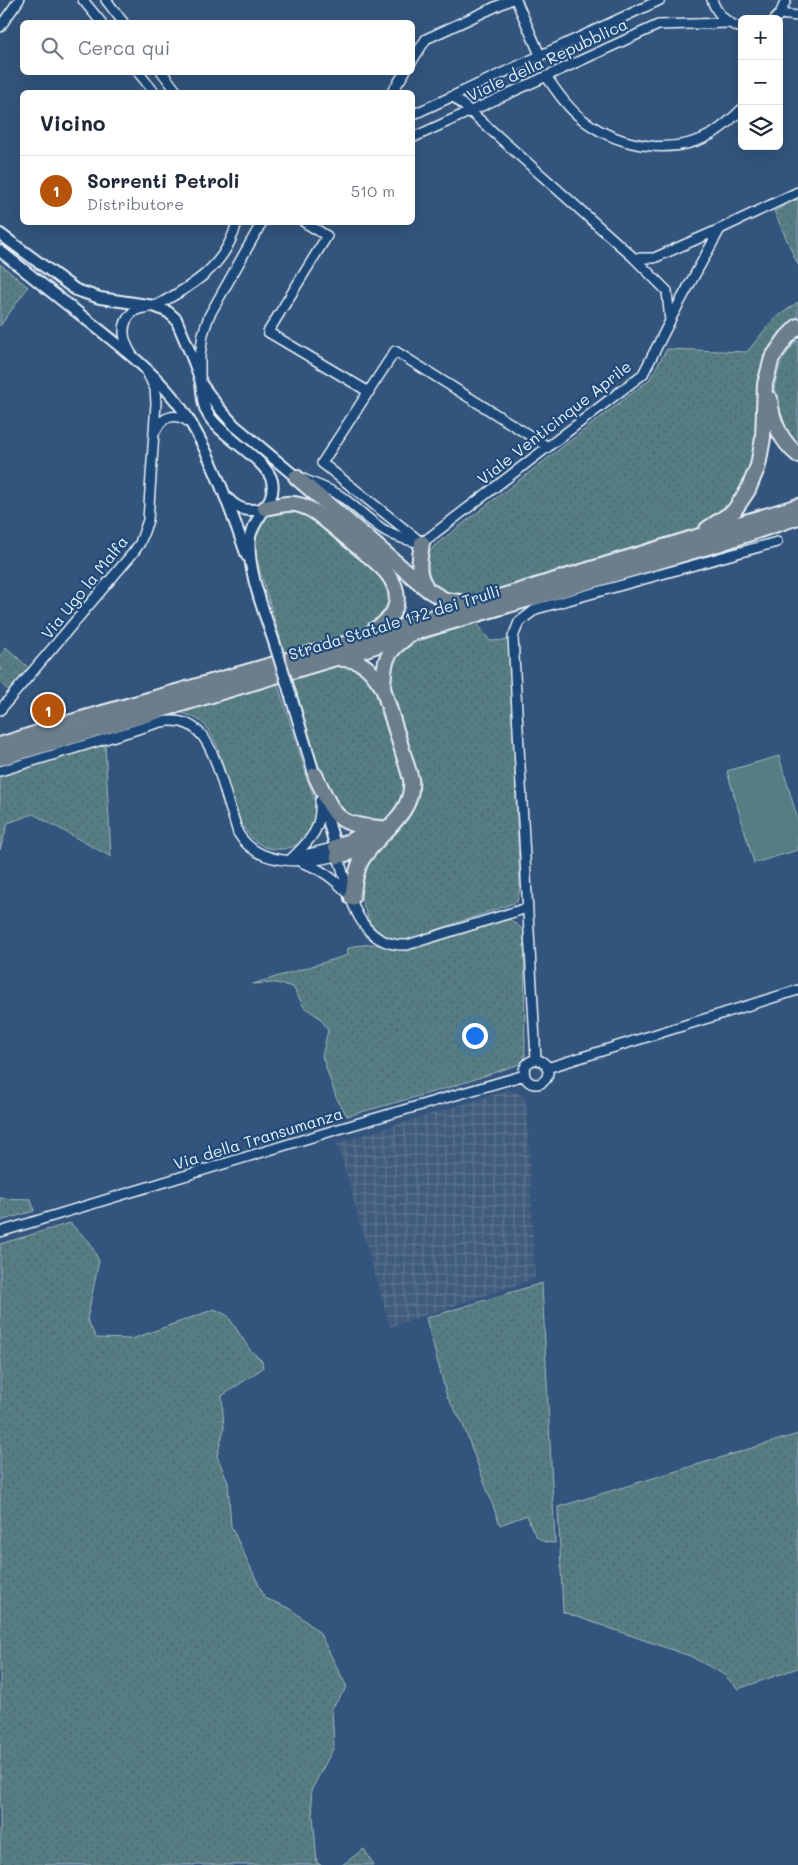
<!DOCTYPE html>
<html lang="it">
<head>
<meta charset="utf-8">
<style>
	body { margin:0; font-family:Mali,sans-serif; background:#f6f6f7; color:#1f2937 }
	.controls { position:absolute; right:15px; top:15px; display:grid; overflow:hidden; border-radius:8px; box-shadow:0 5px 20px #0002 }
	.controls button { width:45px; height:45px; display:grid; place-items:center; padding:0; border:0; border-bottom:1px solid #e0e1e3; background:#fff; color:#1f2937; font:25px sans-serif }
	.you { position:absolute; left:474px; top:1035px; width:18px; height:18px; margin:-12px; border:4px solid #fff; border-radius:50%; background:#1a73e8; box-shadow:0 0 0 8px #1a73e833 }
	.badge { display:grid; place-items:center; width:32px; height:32px; border-radius:50%; background:#b45309; color:#fff; font-size:16px; font-weight:700 }
	.pin { position:absolute; translate:-50% -50%; border:2px solid #fff; box-shadow:0 1px 5px #0006 }
	.list { margin:0; padding:0; list-style:none }
	h2 { display:flex; justify-content:space-between; align-items:center; height:65px; margin:0; padding:0 20px; font-size:21px }
	h2 small { font-size:16px; font-weight:400; color:#747a83 }
	.list li { display:grid; grid-template-columns:32px 1fr auto; gap:15px; align-items:center; box-sizing:border-box; height:70px; padding:0 20px; border-top:1px solid #e0e1e3 }
	.list b { display:block; font-size:19px; white-space:nowrap }
	.list p { margin:0; font-size:16px; white-space:nowrap; color:#747a83 }
	.list em { font-size:16px; font-style:normal; color:#747a83 }
	.icon { flex:none; width:28px; height:28px; fill:none; stroke:currentColor; stroke-width:2; stroke-linecap:round; stroke-linejoin:round }
	.map { position:relative; flex:none; width:798px; height:1865px; overflow:hidden }
	.search { position:absolute; background:#fff; box-shadow:0 5px 20px #0002; left:20px; top:20px; width:395px; height:55px; display:flex; align-items:center; gap:12px; box-sizing:border-box; padding:0 18px; border-radius:8px; color:#747a83; font-size:19px }
	.panel { position:absolute; background:#fff; box-shadow:0 5px 20px #0002; left:20px; top:90px; width:395px; height:135px; border-radius:8px }
	.map>svg:first-child { display:block }
</style>
</head>
<body>
<div class="map">
<svg width="798" height="1865" viewBox="0 0 798 1865">
	<defs>
		<pattern id="industrial-grid" width="8" height="8" patternUnits="userSpaceOnUse" patternTransform="scale(1.25)"><rect width="8" height="8" fill="#415c7d"/><path d="M0 4h8M4 0v8" fill="none" stroke="#5c7490"/></pattern>
		<pattern id="grass-dots" width="8" height="8" patternUnits="userSpaceOnUse" patternTransform="scale(1.25)"><rect width="8" height="8" fill="#577d83"/><path d="M2 2h.1M6 6h.1" fill="none" stroke="#4f6569" stroke-width="1.8" stroke-linecap="round"/></pattern>
	</defs>
	<rect width="100%" height="100%" fill="#33547c"/>
	<filter id="ink" filterUnits="userSpaceOnUse"><feTurbulence type="fractalNoise" baseFrequency=".02" numOctaves="2"/><feDisplacementMap in="SourceGraphic" scale="10" xChannelSelector="R" yChannelSelector="G"/><feConvolveMatrix kernelMatrix="1 2 1 2 8 2 1 2 1" color-interpolation-filters="sRGB"/></filter>
	<g filter="url(#ink)">
		<path fill="url(#industrial-grid)" d="M509 1090 518 1093 524 1098 527 1107 535 1279 390 1327 337 1143Z"/>
		<path fill="url(#grass-dots)" stroke="#a0b7be" d="M798 199V265L774 211Z
			M0 264 28 287 0 326Z
			M798 302V322L772 353 756 464 728 513 703 528 465 599 457 600 429 584 423 561 434 546 649 380 667 349 747 352 773 320Z
			M798 340V446C793 441 785 436 782 429 766 400 775 362 798 340Z
			M274 509H301L389 580 393 605 372 627 285 655 255 554 254 536 261 521Z
			M476 622 490 641 509 640 520 888 517 902 407 940 385 938 370 923 359 893 361 870 378 846 410 814 420 790 389 685 392 657 407 645Z
			M6 647 29 668 26 676 12 693 0 683V656Z
			M340 665H350L367 675 377 692 405 785V792L396 810 385 819 379 821 350 820 327 794 292 677Z
			M277 682 316 805C316 819 313 830 303 840 296 847 285 850 275 849 229 846 231 767 212 736 201 717 195 718 176 711Z
			M105 744 111 857 33 814 8 823 0 850V775Z
			M509 919 524 930 525 1059 520 1064 451 1087 347 1116 336 1097 322 1056 328 1030 320 1018 304 1007 293 987 276 983 253 984 348 955 347 949 353 946 373 944 406 949Z
			M0 1198 31 1199 34 1211 0 1221Z
			M70 1223 89 1241 99 1261 87 1319 96 1338 132 1339 215 1309 228 1316 250 1350 262 1361 263 1368 222 1396 224 1429 217 1456 228 1482 231 1526 265 1598 291 1609 319 1632 347 1687 332 1708 334 1747 311 1791 317 1863 321 1865H0V1244Z
			M542 1283 555 1543C534 1543 533 1531 527 1515L500 1525 462 1422 447 1397 426 1318Z
			M798 1434V1668L738 1689 723 1674 690 1656 563 1612 558 1507Z
			M364 1849 374 1865H342Z"/>
		<path fill="#577d83" stroke="#a0b7be" d="M779 756 798 820V850L754 863 727 771Z"/>
		<g fill="none" stroke-linecap="round" stroke-linejoin="round">
			<defs>
				<path id="minor" d="M83 0 101 22
					M106 0 123 22
					M516 0 540 55
					M712 0C717 14 727 24 742 28
					M780 14 798 16
					M775 19 780 14 786 0
					M0 27 19 0
					M412 61 426 39 510 0
					M138 72 154 92
					M162 72 177 92
					M546 76C557 92 569 110 586 122 621 147 673 156 712 134 723 127 733 118 742 109
					M392 92 405 72
					M412 115 660 0
					M412 138 658 25 728 23
					M304 222 327 236 268 332 369 392
					M634 258H654L720 229
					M670 320 720 229 798 192
					M132 355C124 342 119 325 132 313 139 306 149 309 157 305 194 285 226 266 237 222
					M200 377V356L203 334 209 316 262 222
					M156 430C163 415 176 413 189 422
					M303 479C317 485 330 489 342 497 373 520 380 536 422 543
					M422 543 643 374 670 321 667 291 634 258 453 96
					M422 543 322 463 395 351 548 447
					M0 710 133 553 140 543 148 520 156 403 155 389 147 372
					M0 771 161 722C202 714 212 750 222 781 227 799 233 816 238 833 258 867 305 863 338 856 350 894 357 947 407 945L527 908
					M296 857 336 847
					M292 858C311 839 322 829 320 801
					M303 863C322 869 336 880 349 895
					M536 1060 513 637 519 622 536 609 777 542
					M524 1072a12 12 0 1 1 24 0a12 12 0 1 1-24 0Z
					M547 1068 798 990
					M0 1232 335 1130 525 1075"/>
				<path id="tertiary" d="M0 234 76 290 100 298 154 306 168 312 176 319C183 336 197 366 201 383 203 395 202 406 209 416 222 437 267 460 272 481 277 502 253 518 250 537 246 570 266 616 276 648
					M0 251C26 271 51 292 77 312 112 340 148 366 176 401 207 441 230 508 247 556
					M202 385 219 408 234 425 296 477
					M228 499C239 511 250 512 265 508
					M289 690 316 780
					M322 799 337 852"/>
				<path id="trunk" d="M770 399C772 421 781 441 798 455
					M296 477 428 590 445 600 466 603
					M265 508C286 503 296 500 315 512 328 522 341 533 354 544 372 559 402 577 396 605 393 617 385 624 374 630
					M707 529 734 511 748 490 758 466 763 438 765 384 772 358 787 337 798 326
					M422 543C420 558 416 572 425 585
					M342 659C363 659 372 671 383 688L411 779C415 815 378 832 361 861 355 873 354 886 352 898
					M383 688C384 665 384 653 405 639
					M0 745 78 720 355 641 798 506
					M0 758 366 649 416 632 721 543 798 517
					M315 775C335 815 333 825 381 828
					M336 847 379 828
					M338 856 360 850 372 843"/>
			</defs>
			<use href="#minor" stroke="#e8f1f8" stroke-width="12"/>
			<use href="#tertiary" stroke="#e8f1f8" stroke-width="14"/>
			<use href="#trunk" stroke="#e8f1f8" stroke-width="18"/>
			<use href="#minor" stroke="#1f4a7a" stroke-width="9"/>
			<use href="#tertiary" stroke="#1f4a7a" stroke-width="10"/>
			<use href="#trunk" stroke="#6c7d8c" stroke-width="14"/>
			<defs>
				<path id="tertiary-bridge" d="M276 648 289 690"/>
			</defs>
			<use href="#tertiary-bridge" stroke="#e8f1f8" stroke-width="14" stroke-linecap="butt"/>
			<use href="#tertiary-bridge" stroke="#1f4a7a" stroke-width="10"/>
		</g>
	</g>
	<g text-anchor="middle" dominant-baseline="central" stroke-width="4.5" stroke-linejoin="round" paint-order="stroke">
		<g font-size="16" fill="#e8f1f8" stroke="#1f4a7a">
			<text transform="translate(547 59) rotate(-25)">Viale della Repubblica</text>
			<text transform="translate(554 422) rotate(-38)">Viale Venticinque Aprile</text>
			<text transform="translate(84 587) rotate(-51)">Via Ugo la Malfa</text>
			<text transform="translate(394 622) rotate(-17)">Strada Statale 172 dei Trulli</text>
			<text transform="translate(258 1138) rotate(-17)">Via della Transumanza</text>
		</g>
	</g>
</svg>
<div class="controls">
<button>+</button>
<button>−</button>
<button><svg class="icon" aria-label="layers" viewBox="0 0 24 24"><path d="M12 4l9 5-9 5-9-5zM3 14l9 5 9-5"/></svg></button>
</div>
<div class="you"></div>
<div class="pin badge" style="left:48px;top:710px">1</div>
<div class="search"><svg class="icon" aria-label="search" viewBox="0 0 24 24"><circle cx="10" cy="10" r="6"/><path d="M15 15l6 6"/></svg>Cerca qui</div>
<section class="panel">
<h2>Vicino<small></small></h2>
<ul class="list">
<li><span class="badge">1</span><div><b>Sorrenti Petroli</b><p>Distributore</p></div><em>510 m</em></li>
</ul>
</section>
</div>
</body>
</html>
